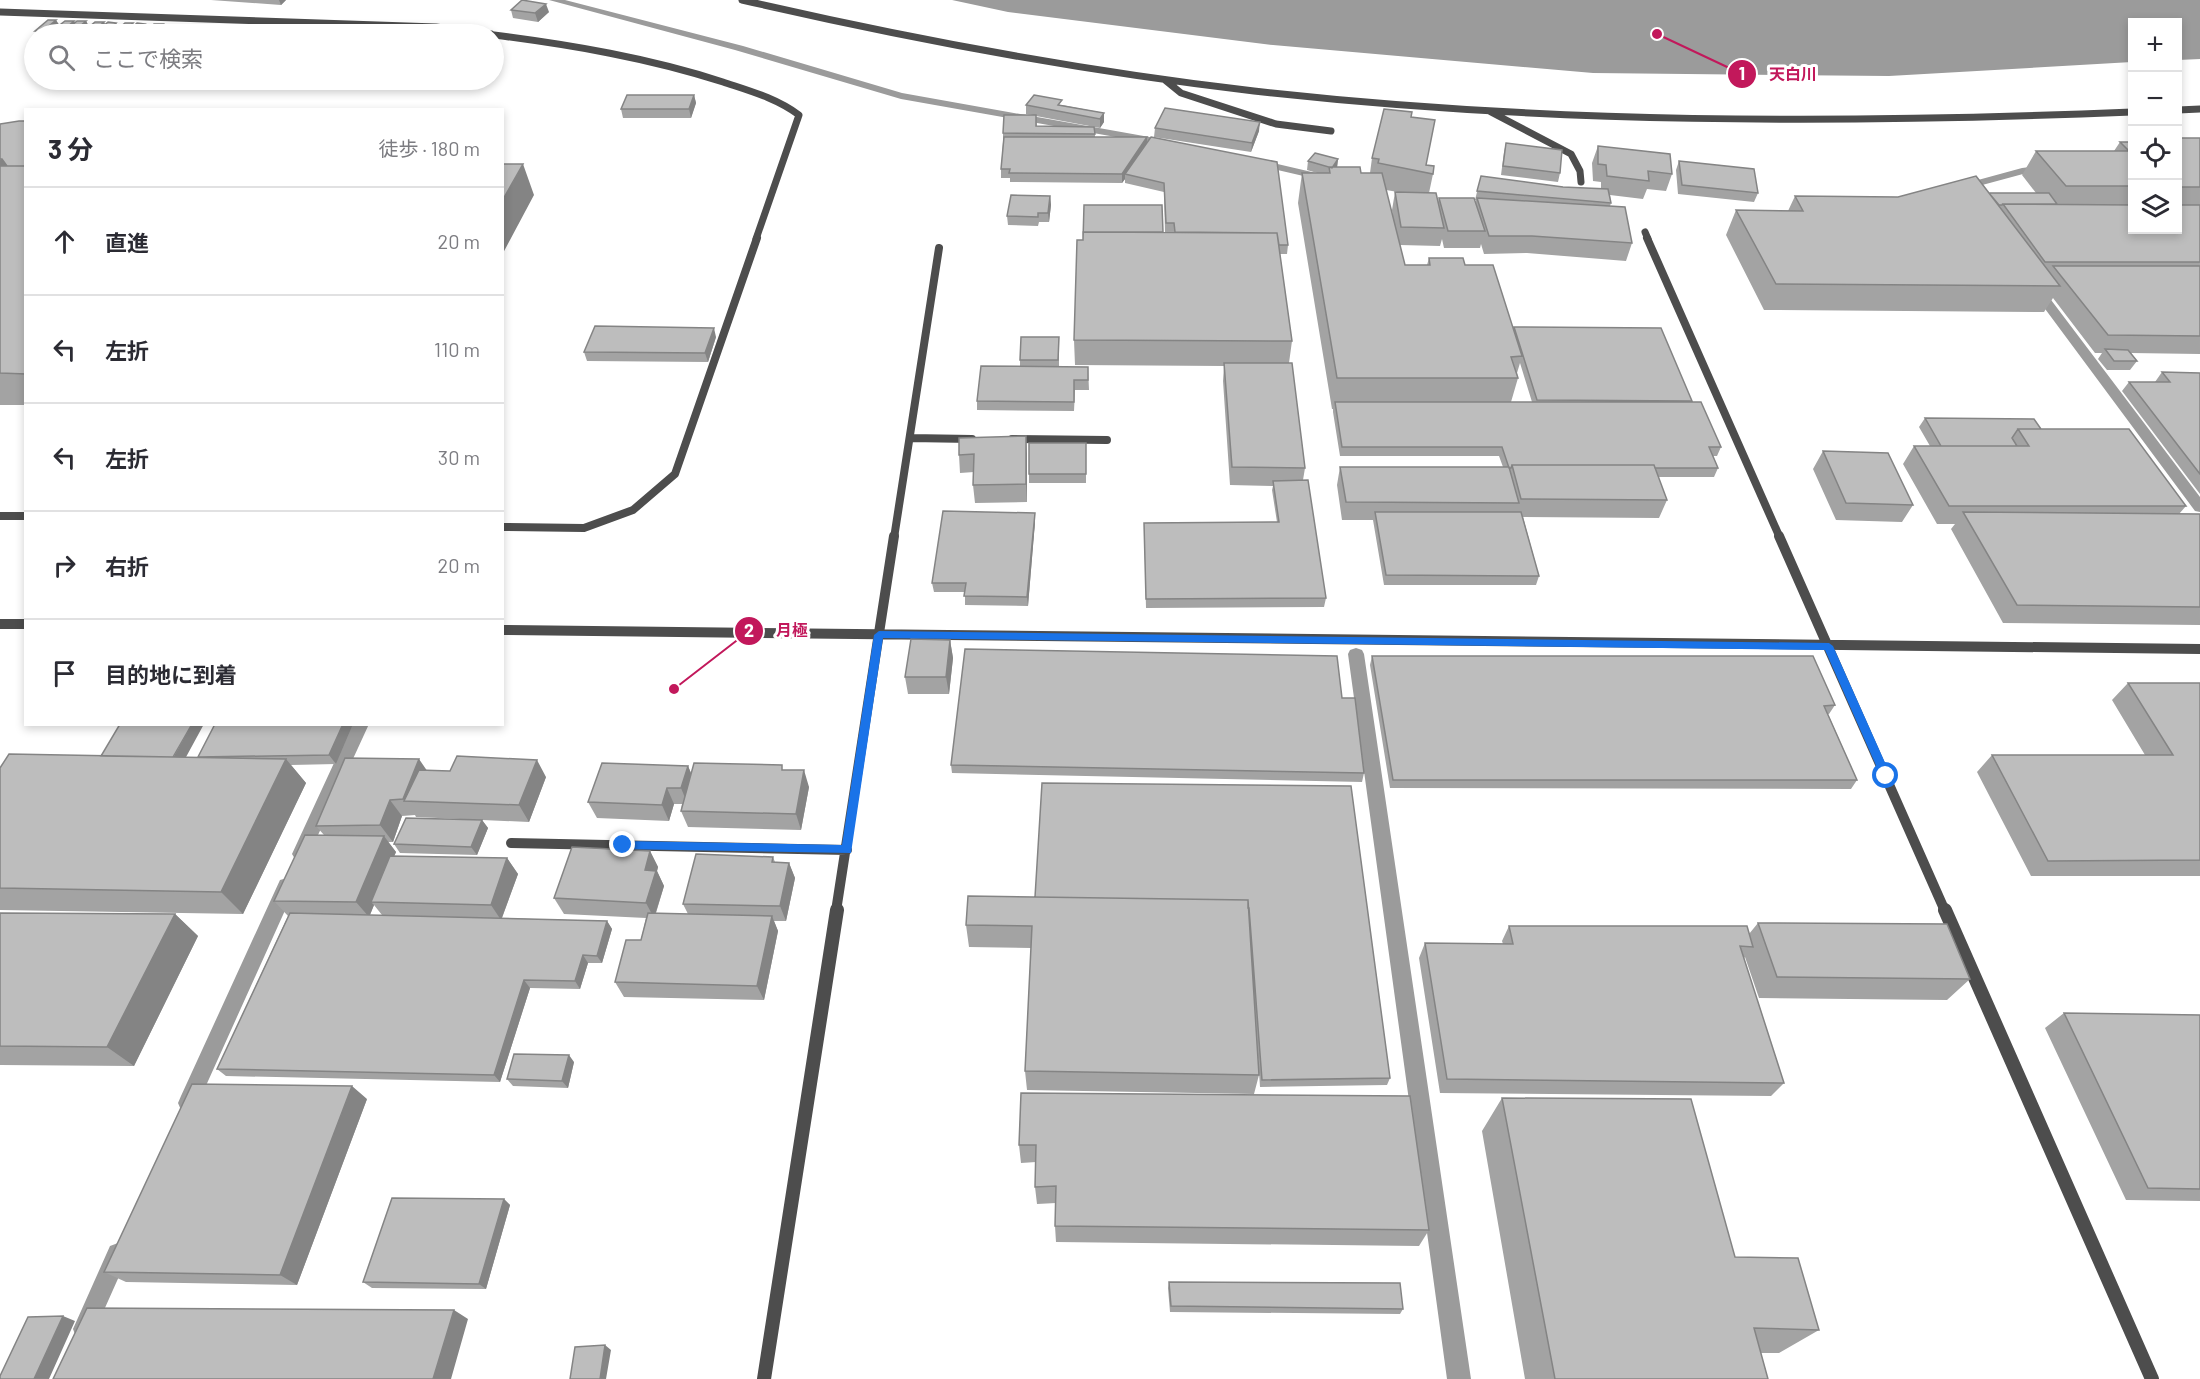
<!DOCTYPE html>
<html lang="ja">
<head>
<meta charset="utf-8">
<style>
	body { margin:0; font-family:Barlow,"Noto Sans JP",sans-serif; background:#f7f7f7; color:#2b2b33 }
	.controls { position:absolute; right:18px; top:18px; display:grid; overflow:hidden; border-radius:0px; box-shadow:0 3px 9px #0003 }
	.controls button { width:54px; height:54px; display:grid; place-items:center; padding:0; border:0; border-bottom:2px solid #e1e1e2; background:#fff; color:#2b2b33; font:30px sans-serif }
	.stop { position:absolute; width:18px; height:18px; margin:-14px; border:4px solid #1a73e8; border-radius:50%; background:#fff }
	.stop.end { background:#1a73e8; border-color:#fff; box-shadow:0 2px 6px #0008 }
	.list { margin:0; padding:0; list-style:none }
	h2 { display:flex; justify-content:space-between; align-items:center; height:78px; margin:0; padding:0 24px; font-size:26px }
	h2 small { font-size:20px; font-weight:400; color:#7c7c81 }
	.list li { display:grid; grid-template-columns:39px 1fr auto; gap:18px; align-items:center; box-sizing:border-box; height:108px; padding:0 24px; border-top:2px solid #e1e1e2 }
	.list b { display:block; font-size:22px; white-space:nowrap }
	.list em { font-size:20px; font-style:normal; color:#7c7c81 }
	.icon { flex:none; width:33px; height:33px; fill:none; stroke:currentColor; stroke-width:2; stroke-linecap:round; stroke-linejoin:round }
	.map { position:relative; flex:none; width:2200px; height:1379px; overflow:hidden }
	.search { position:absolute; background:#fff; box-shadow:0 3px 9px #0003; left:24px; top:24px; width:480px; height:66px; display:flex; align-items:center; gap:15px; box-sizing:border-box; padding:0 21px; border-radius:33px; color:#7c7c81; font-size:22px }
	.panel { position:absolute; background:#fff; box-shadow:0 3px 9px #0003; left:24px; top:108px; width:480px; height:618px; border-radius:0px }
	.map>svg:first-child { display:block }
</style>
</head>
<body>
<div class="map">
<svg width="2200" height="1379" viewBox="0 0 2200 1379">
	<rect width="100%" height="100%" fill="#fff"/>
	<path fill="#9b9b9b" d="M952 0H2200V59L2178 60V22H2132V62L1889 76 1593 73 1273 45 1008 12Z"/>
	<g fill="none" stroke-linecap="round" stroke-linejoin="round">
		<path fill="#9b9b9b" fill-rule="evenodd" d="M549 0H565L743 46 902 93 1155 138 1160 141 1155 144 901 99 735 50Z
			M1256 159 1329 176 1331 178 1325 181 1252 164 1250 162Z
			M2045 165 2049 166V170L2023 174 1960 191 1954 188 1956 186 2022 168Z
			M2035 283 2039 284 2200 497V512L2195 511 2031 290 2029 287Z
			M1356 648 1362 650 1364 654 1471 1379H1447L1348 654 1350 650Z
			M352 724H369L307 859 301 862 295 859 292 854Z
			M287 878 294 880 296 886 195 1110 188 1113 181 1110 178 1103 181 1096 280 880Z
			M118 1243 126 1246 129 1254 92 1337 84 1340 76 1337 73 1329 110 1246Z"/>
		<path stroke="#4d4d4d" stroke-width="7" d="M742 0C911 39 1081 71 1254 91 1546 124 1839 124 2132 112
			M0 12 436 27 491 34
			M494 35C572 45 649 58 723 82 750 91 776 98 799 115L756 239
			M1165 80 1181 93 1276 124 1331 131
			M2178 110 2200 109
			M1489 111 1571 154 1580 171 1581 182
			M1645 232 1648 239"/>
		<path stroke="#4d4d4d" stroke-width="8" d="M1647 238 1780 538
			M910 438 972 439
			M1012 439 1107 440
			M0 516H26
			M502 527 584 528 633 510 675 474 757 238
			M894 538 939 248"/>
		<path stroke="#4d4d4d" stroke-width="10" d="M1779 536 1945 911
			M0 624H26
			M502 630 2200 649
			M511 843 847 850
			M836 911 894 536"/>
		<path stroke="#4d4d4d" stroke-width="14" d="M1945 910 2152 1379
			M764 1379 837 910"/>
	</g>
	<path fill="#a3a3a3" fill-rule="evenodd" d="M211 0H286L281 5Z
		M511 10 549 12 538 22 513 18Z
		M86 21 89 27 116 23 119 28 134 25 148 29 163 24 167 32 165 34H37L35 31 59 26Z
		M694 95 696 103 691 118H623L621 109Z
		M1026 105H1062L1104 113V122L1100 128 1036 116 1037 126 1095 134V137L1147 143 1288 245 1287 254H1280L1292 341 1289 363 1305 468 1303 480 1326 598 1324 607 1146 608 1144 523 1277 522 1272 490 1273 486 1230 485 1223 381 1224 366 1075 365 1074 340 1163 232H1174H1165L1164 192 1125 183V179L1122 183 1010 182V178H1001V169L1003 142V133L1033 115 1026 114Z
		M1411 117 1426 165 1433 174 1429 193 1438 202 1439 198 1476 202V200H1475L1481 176 1563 187 1601 189V182L1593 181 1592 163 1598 146 1672 174 1666 191 1647 189 1643 199 1610 195 1611 203 1610 206 1632 243 1626 261 1527 253 1484 254 1481 244 1480 248H1444L1442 239 1440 246 1400 245 1405 265H1427L1429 258 1465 265 1513 330 1514 327 1692 401V402L1721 447 1717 456H1713L1718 468 1714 477H1658L1667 500 1659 518 1523 517 1539 576 1536 585H1384L1373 520H1342L1337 485 1340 467H1503L1499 456H1340L1333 412V409H1332L1298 203 1302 173H1317L1307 170 1308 161 1338 159 1337 167 1361 173H1370L1372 158ZM1386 190 1398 192H1395L1392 210 1393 218ZM1520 363 1532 402H1511L1518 378 1517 373Z
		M26 121V405H0V124Z
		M1155 128 1259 131 1251 152 1154 137Z
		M2178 138H2200V354L2131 353 2137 361 2130 370H2107L2098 359 2102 353H2095L2053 298 2044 312 1764 310 1726 235 1736 210 1788 211 1795 196 1898 197 1989 193H2036L2022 175 2036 151H2114L2120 142H2133V230H2178Z
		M1506 143 1560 173 1558 182 1501 175 1504 152Z
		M1679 161 1758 193 1754 202 1678 194 1676 170Z
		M1050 196 1051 205 1049 222H1039L1038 226 1008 225 1007 216Z
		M716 337 708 362 587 361 584 352Z
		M1059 337V367H1088L1089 390H1075L1074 411 977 410V401L1020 366V360Z
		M2162 372 2200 373V494L2122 391 2129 382H2155Z
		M1925 418 2041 429 2186 506 2179 514H2200V625L2003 623 1951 529 1955 524H1937L1903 464 1914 446H1930L1919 427Z
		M1086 443V483H1029V474Z
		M1823 451 1913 505 1902 522 1836 520 1813 469Z
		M1027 454V502L975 503 973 485 974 472 960 473 959 455Z
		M1035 513V522L1028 606 965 605V592H934L932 583Z
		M950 640 953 658 949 694H908L905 677Z
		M1372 656 1835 705 1829 714H1828L1857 780 1851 789 1390 788 1370 665Z
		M2128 683H2200V876H2031L1977 772 1992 755H2145L2112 700Z
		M1342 698 1364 773 1362 782 952 773 951 765Z
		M353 724 336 764 291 765 306 783 243 914 0 910V768L101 756 199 758Z
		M688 766 691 773 784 770 809 787 801 830 688 827 681 811 682 804H674L669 821 597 818 588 802Z
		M427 770 546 777 529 822 416 817 415 815 402 816 393 842H388L396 852 394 856 507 858 518 874 502 918 607 921 612 929 602 963H588L580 989 530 988 500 1082 226 1076 217 1069 288 916 274 901 324 835 316 826ZM374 905 382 915H370Z
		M1351 786 1390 1078 1387 1085 1260 1087 1253 982 1259 1075 1254 1094 1027 1090 1025 1071 1031 948 969 947 966 925 1035 897Z
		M482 820 488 828 477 855 400 853 394 844Z
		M650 851 658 867 657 871 664 886 656 913 688 914 683 904 773 857 775 862 789 863 795 878 786 921H774L778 931 764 1000 624 997 615 982 641 940 646 918 564 914 554 898Z
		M0 913 175 914 198 936 134 1066 0 1065Z
		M1758 923 1970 979 1947 1000 1759 998 1745 957 1744 958 1784 1083 1771 1096 1440 1093 1419 958 1425 943 1503 944 1502 941 1509 926 1749 934Z
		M2064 1013 2200 1015V1201L2126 1200 2045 1028Z
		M574 1062 568 1088 513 1086 507 1079Z
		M1021 1093 1429 1230 1419 1246 1056 1242 1055 1226 1056 1203 1037 1204 1035 1187 1036 1162 1021 1163 1019 1145Z
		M1502 1098 1735 1257 1819 1330 1779 1353H1761L1768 1379H1525L1482 1131Z
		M367 1099 297 1285 126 1282 104 1272Z
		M504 1199 510 1205 486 1289 372 1288 363 1282Z
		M1169 1282 1403 1309 1400 1314 1170 1312 1168 1288Z"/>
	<path fill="#848484" d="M279 0H286L281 5Z
		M546 4 549 12 538 22 535 13Z
		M56 20 62 29 52 31 54 34H45L43 31Z
		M74 21 78 28 86 21 91 30 83 32 84 34H74L73 32H64L66 34H62L61 32Z
		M104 22 108 29 116 23 121 31 113 33V34L95 33 96 34H92L91 33Z
		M133 23 137 30 145 24 150 32 147 34H121Z
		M163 24 167 32 165 34H151Z
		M694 95 696 103 691 118 689 109Z
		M1104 113V122L1100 128V119Z
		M1260 122 1259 131 1251 152 1252 143Z
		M1147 137V146L1125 174V179L1122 183V174Z
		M2 159 17 180 0 176V160Z
		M1338 159 1337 168H1332Z
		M523 164 534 195 502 255V201Z
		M1050 196 1051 205 1049 222 1048 213Z
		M714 328 716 337 708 362 705 353Z
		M1026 436 1027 454V502L1026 484Z
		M1035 513V522L1028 606 1027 597Z
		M950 640 953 658 949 694 946 677Z
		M192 724H204L173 781 165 772Z
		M343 724H353L336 764 329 755Z
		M286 759 306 783 243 914 221 892Z
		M419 759 430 775 405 801 403 799Z
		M537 760 546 777 529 822 519 805Z
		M688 766 695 783 688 805 681 788Z
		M804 770 809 787 801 830 796 814Z
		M667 788 674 804 669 821 662 805Z
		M390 800 402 816 393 842 380 825Z
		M482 820 488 828 477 855 471 847Z
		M384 836 396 852 375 902H371L374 905 369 917 356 902Z
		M650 851 658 867 657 871 664 886 654 918 646 903 645 870Z
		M507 858 518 874 501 920 491 905Z
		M789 863 795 878 786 921 780 906Z
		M175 914 198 936 134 1066 107 1047Z
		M772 916 778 931 764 1000 757 986Z
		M607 921 612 929 602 963 597 956Z
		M583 955 588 963 580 989 575 981Z
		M524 980 530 988 500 1082 494 1075Z
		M569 1055 574 1062 568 1088 562 1081Z
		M352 1086 367 1099 297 1285 280 1275Z
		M504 1199 510 1205 486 1289 479 1284Z
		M454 1310 468 1319 451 1379H433Z
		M63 1316 75 1321 49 1379H34Z
		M605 1345 611 1350 606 1379H600Z"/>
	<path fill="#bdbdbd" stroke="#848484" stroke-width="1.5" d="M522 0 546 4 535 13 511 10Z
		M48 20H56L43 31H35Z
		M65 21H74L61 32 52 31Z
		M77 21H86L73 32H64Z
		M95 22H104L91 33 83 32Z
		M108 22 116 23 104 33H95Z
		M125 23H133L121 34 113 33Z
		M137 23 145 24 133 34H125Z
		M154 24H163L151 34H142Z
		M627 95H694L689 109H621Z
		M1034 95 1062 100 1058 105 1104 113 1100 119 1026 105Z
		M1165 108 1260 122 1252 143 1155 128Z
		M1384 109 1412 112 1411 117 1435 120 1426 165 1434 166 1433 174 1378 163 1379 159 1372 158Z
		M1004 115H1036V126L1094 127 1095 134 1003 133Z
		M19 121H26V166H7L2 159H0V124Z
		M1004 137H1147L1122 174 1009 173 1010 169H1001Z
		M1151 137 1277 162 1288 245H1279L1277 233 1175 232 1174 223H1166L1164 183 1125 174Z
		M2178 138H2200V187H2178Z
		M2120 142H2133V186H2066L2036 151H2129Z
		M1506 143 1562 150 1560 173 1503 166Z
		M1598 146 1670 154 1672 174 1648 171 1649 181 1607 176 1606 165 1598 164Z
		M1315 153 1338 159 1332 168 1308 161Z
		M1679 161 1754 169 1758 193 1682 185Z
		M502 164H523L502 201Z
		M0 166H26V374L0 373Z
		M1329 167H1360L1361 173H1382L1405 265H1430L1429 258H1463L1465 265H1493L1522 356 1511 357 1518 378H1337L1302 173H1330Z
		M1481 176 1563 187 1608 189 1611 203 1477 191Z
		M1976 176 2060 286 1776 284 1736 210 1803 211 1795 196 1898 197Z
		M1395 192 1436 193 1444 228 1401 227Z
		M1989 193H2049L2057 204H2003L2002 205H1999Z
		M1011 195 1050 196 1048 213H1038V217L1007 216Z
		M1439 198H1474L1485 231H1448Z
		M1477 198 1625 207 1632 243 1532 236H1489Z
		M2003 204 2133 205V230H2178V205H2200V262H2045Z
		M1084 205H1162L1163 232H1083V240Z
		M1083 232 1277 233 1292 341 1074 340 1077 240H1083Z
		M2053 266H2200V336L2108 335Z
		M595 326 714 328 705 353 584 352Z
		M1514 327 1661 328 1692 401 1537 400Z
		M1021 337H1059L1058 360H1020Z
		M2105 349 2128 350 2137 361H2114Z
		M1224 363H1292L1305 468 1232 467Z
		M981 366 1088 367V380H1074V402L977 401Z
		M2162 372 2200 373V474L2129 382H2170Z
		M1335 402H1701L1721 447H1709L1718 468H1655L1654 465H1512L1511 468H1509L1502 447H1342Z
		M1925 418 2034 419 2041 429H2018L2012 438 2017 446H1941Z
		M2018 429H2129L2186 506H1949L1914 446H2029Z
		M1026 436V484L973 485 974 454 959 455V438Z
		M1029 443H1086V474H1029Z
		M1823 451 1888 453 1913 505 1846 503Z
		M1512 465H1654L1667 500 1521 499Z
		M1340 467H1509L1519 503 1346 502Z
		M1308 480 1326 598 1146 599 1144 523 1279 522 1273 481Z
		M943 511 1035 513 1027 597 964 596 966 583H932Z
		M1375 512H1521L1539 576 1386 575Z
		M1963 512 2200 514V607L2017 605Z
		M911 639 950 640 946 677H905Z
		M965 649 1337 656 1342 698H1355L1364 773 951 765Z
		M1372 656H1813L1835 705 1824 706 1857 780H1393Z
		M2128 683H2200V860L2048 861 1992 755H2173Z
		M120 724H192L173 757 101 756Z
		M215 724H343L329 755 198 757Z
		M9 754 286 759 221 892 0 888V768Z
		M457 756 537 760 519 805 404 801 419 770 450 771Z
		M345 758 419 759 403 799 390 800 380 825 316 826Z
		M602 763 688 766 681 788H667L662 805 588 802Z
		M694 763 782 765V770H804L796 814 681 811Z
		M1042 783 1351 786 1390 1078 1262 1080 1249 908H1248V900L1035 897Z
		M406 818 482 820 471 847 394 844Z
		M305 835 384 836 356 902 274 901Z
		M572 847 650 851 645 870 656 871 646 903 554 898Z
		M696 854 773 857 772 862 789 863 780 906 683 904Z
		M390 856 507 858 491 905 371 902Z
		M968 896 1248 900 1259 1075 1025 1071 1032 926 966 925Z
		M0 913 175 914 107 1047 0 1046Z
		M290 913 607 921 597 956 583 955 575 981 524 980 494 1075 217 1069Z
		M648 913 772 916 757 986 615 982 626 940H641Z
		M1758 923 1947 924 1970 979 1777 977Z
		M1509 926H1747L1753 947 1740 946 1784 1083 1447 1079 1425 943 1513 944Z
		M2064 1013 2200 1015V1189L2148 1188Z
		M514 1054 569 1055 562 1081 507 1079Z
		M192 1084 352 1086 280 1275 104 1272Z
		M1021 1093 1410 1096 1429 1230 1055 1226 1056 1186 1035 1187 1036 1145H1019Z
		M1502 1098 1691 1099 1735 1257 1798 1258 1819 1330 1754 1328 1768 1379H1555Z
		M392 1198 504 1199 479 1284 363 1282Z
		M1169 1282 1400 1283 1403 1309 1171 1306Z
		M87 1308 454 1310 433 1379H53Z
		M63 1316 34 1379H0V1376L28 1317Z
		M605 1345 600 1379H570L575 1347Z"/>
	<path fill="#1a73e8" d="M879 631 1829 643 1833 646 1891 776 1886 780 1882 779 1825 650 883 638 851 853 619 849 617 845 623 841 842 845 874 635Z"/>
	<path fill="none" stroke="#c2185b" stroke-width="2" d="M1657 34L1742 74M674 689L749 631"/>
	<g fill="#c2185b" stroke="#fff" stroke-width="2">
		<circle cx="1657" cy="34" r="6"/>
		<circle cx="674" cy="689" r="6"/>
		<circle cx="1742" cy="74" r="15"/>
		<circle cx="749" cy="631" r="15"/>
	</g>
	<g font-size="18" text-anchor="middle" font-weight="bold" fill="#fff">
		<text x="1742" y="80">1</text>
		<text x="749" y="637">2</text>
	</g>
	<g font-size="16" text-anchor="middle" font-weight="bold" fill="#c2185b" stroke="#fff" stroke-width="6" stroke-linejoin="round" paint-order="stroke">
		<text x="1793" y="80">天白川</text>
		<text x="792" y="636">月極</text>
	</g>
</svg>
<div class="controls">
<button>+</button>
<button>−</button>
<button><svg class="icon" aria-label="locate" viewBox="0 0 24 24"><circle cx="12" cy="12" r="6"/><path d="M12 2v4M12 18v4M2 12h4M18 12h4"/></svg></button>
<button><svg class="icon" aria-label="layers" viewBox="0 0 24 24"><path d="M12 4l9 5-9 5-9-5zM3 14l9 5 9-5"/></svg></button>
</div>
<div class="stop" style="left:1886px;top:776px"></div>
<div class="stop end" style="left:623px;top:845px"></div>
<div class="search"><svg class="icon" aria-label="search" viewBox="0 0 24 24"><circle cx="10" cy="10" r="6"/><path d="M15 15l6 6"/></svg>ここで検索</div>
<section class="panel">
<h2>3 分<small>徒歩 · 180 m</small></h2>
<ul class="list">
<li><svg class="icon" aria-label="ahead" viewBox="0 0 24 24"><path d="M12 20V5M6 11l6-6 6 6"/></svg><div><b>直進</b></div><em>20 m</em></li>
<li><svg class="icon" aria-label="left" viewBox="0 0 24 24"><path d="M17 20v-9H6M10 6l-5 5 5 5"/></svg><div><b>左折</b></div><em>110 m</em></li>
<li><svg class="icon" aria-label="left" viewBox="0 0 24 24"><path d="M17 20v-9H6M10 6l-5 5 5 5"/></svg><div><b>左折</b></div><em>30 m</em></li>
<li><svg class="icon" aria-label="right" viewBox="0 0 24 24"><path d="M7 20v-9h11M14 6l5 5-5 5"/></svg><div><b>右折</b></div><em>20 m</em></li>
<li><svg class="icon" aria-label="arrive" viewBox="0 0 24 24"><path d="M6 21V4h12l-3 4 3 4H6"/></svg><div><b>目的地に到着</b></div></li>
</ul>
</section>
</div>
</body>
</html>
